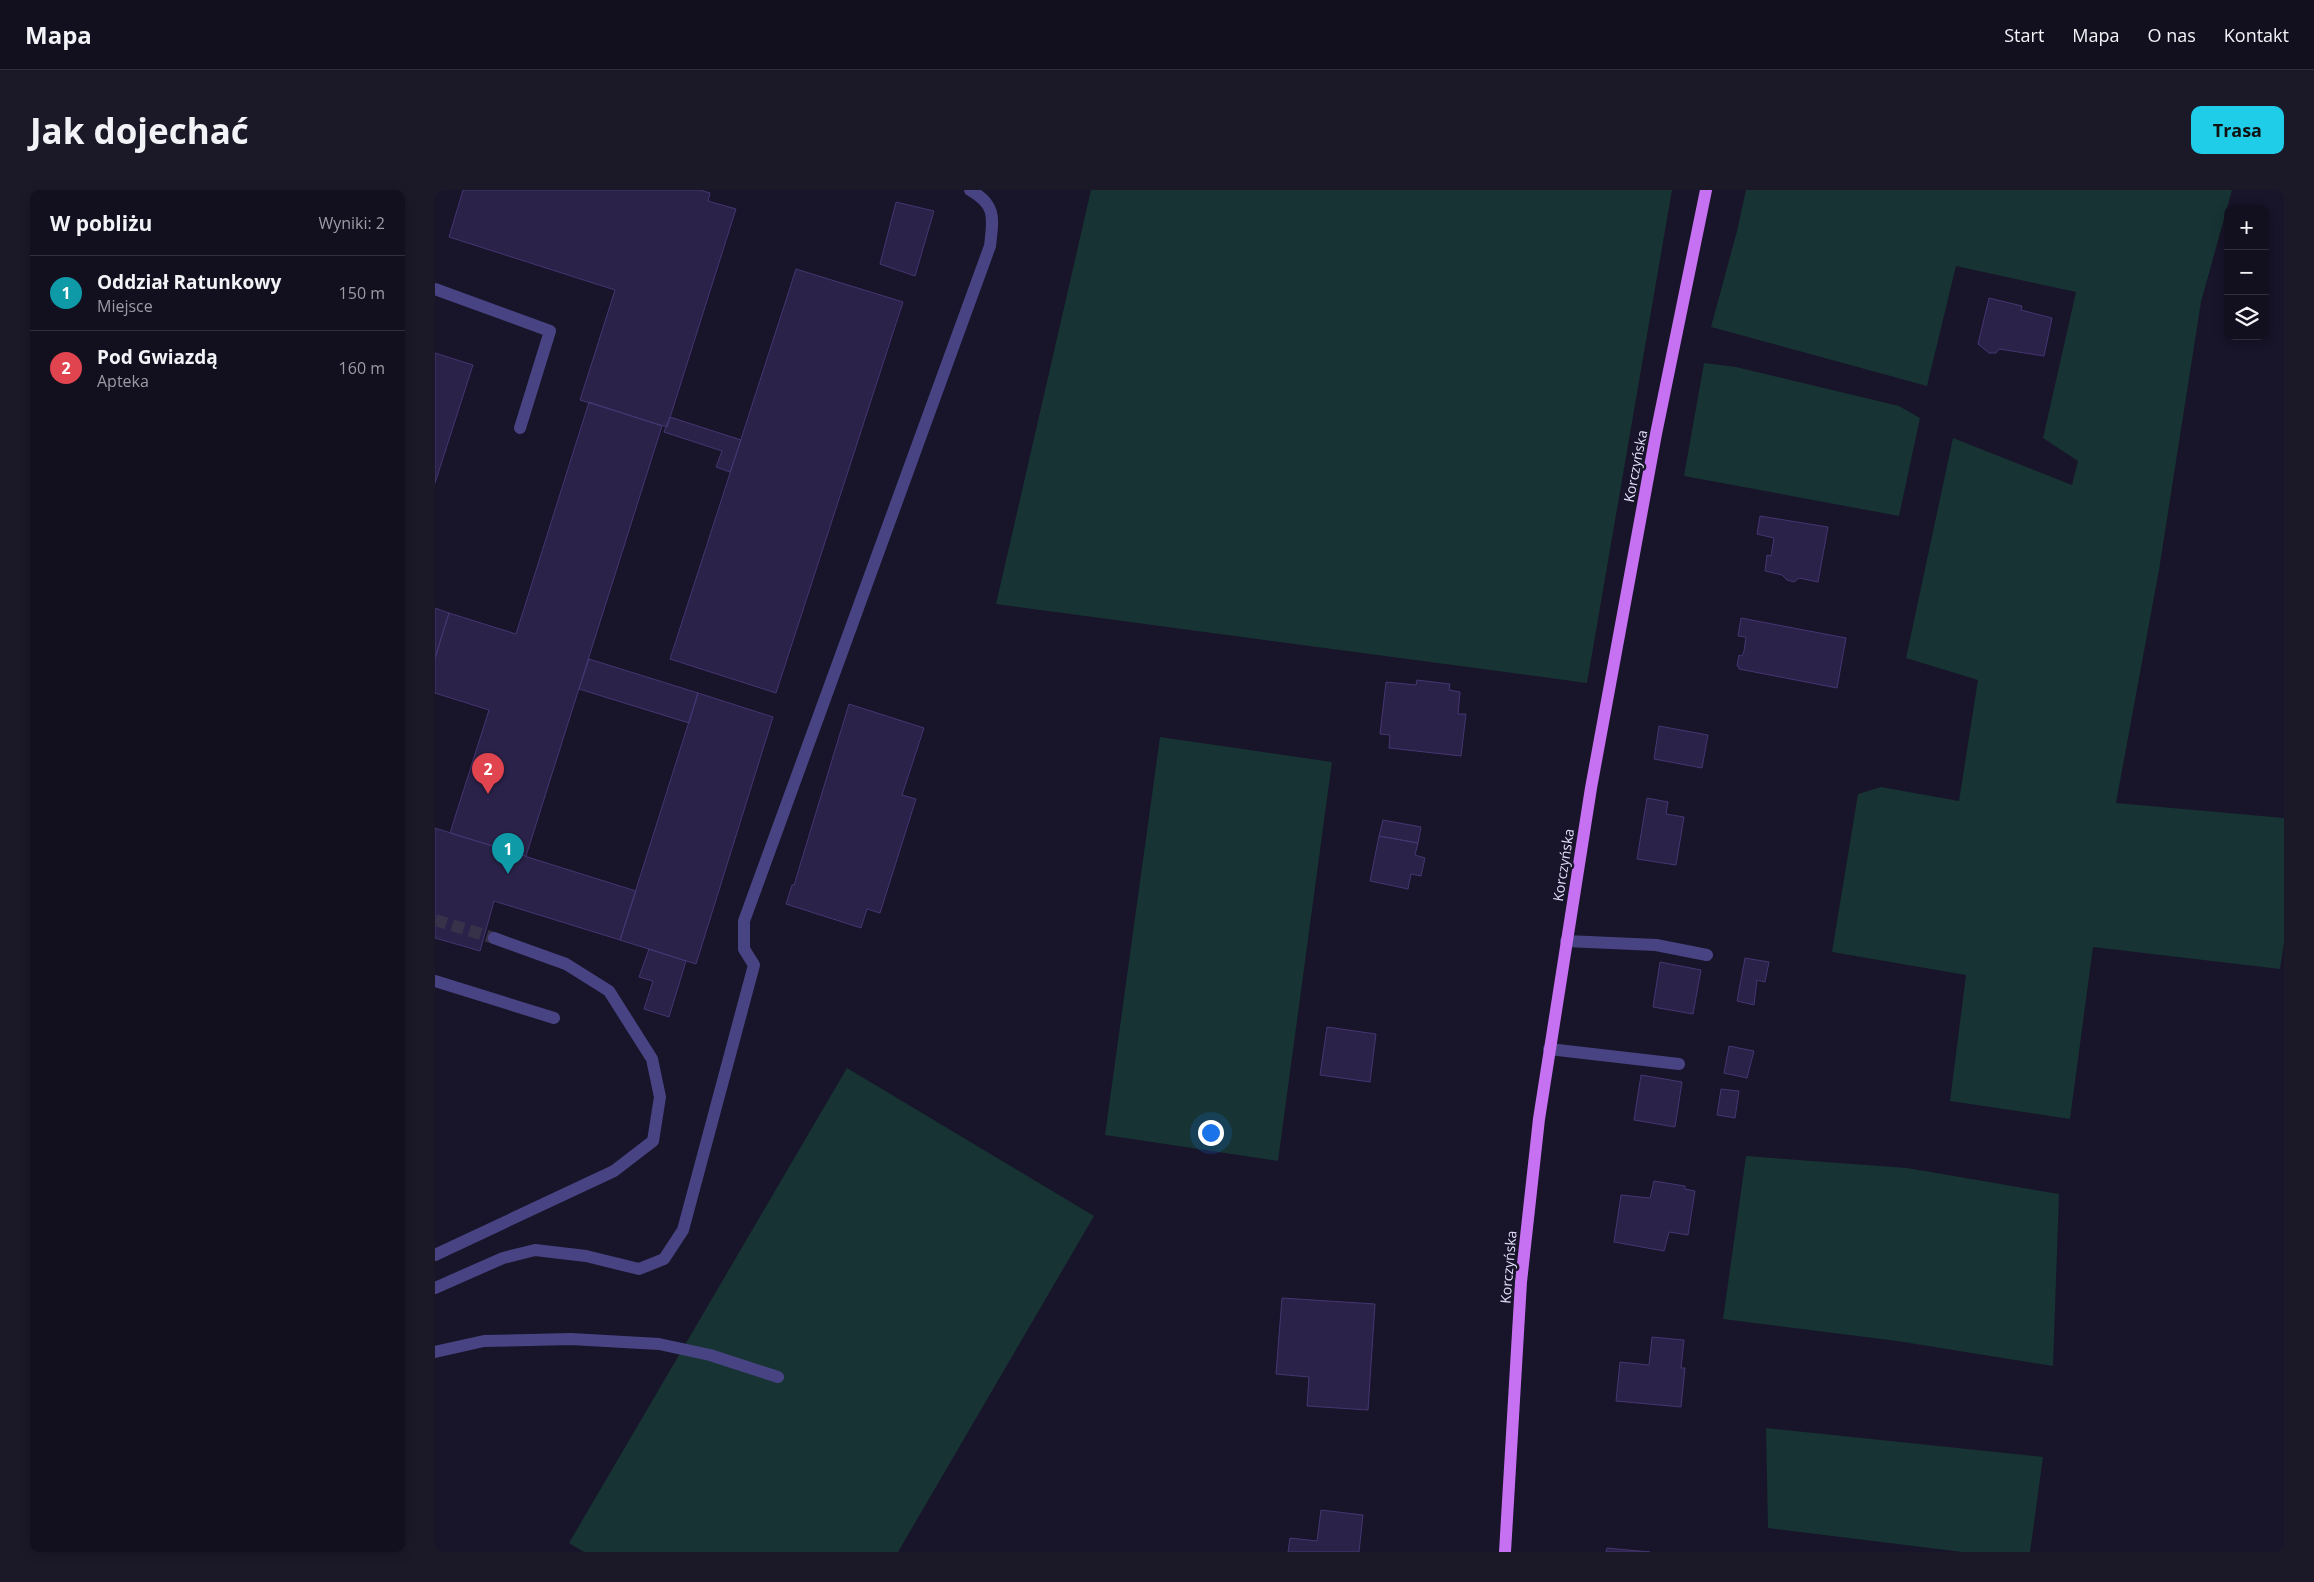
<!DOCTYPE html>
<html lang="pl">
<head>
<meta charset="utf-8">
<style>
	body { margin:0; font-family:"Open Sans",sans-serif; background:#1b1828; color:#f1f3f6 }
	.controls { position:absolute; right:15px; top:15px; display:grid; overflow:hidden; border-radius:10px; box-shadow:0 2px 12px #0003 }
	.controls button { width:45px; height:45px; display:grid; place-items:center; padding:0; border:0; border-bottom:1px solid #312f3d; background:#120f1f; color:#f1f3f6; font:25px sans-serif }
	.you { position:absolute; left:775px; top:942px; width:18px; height:18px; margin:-12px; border:4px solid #fff; border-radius:50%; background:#1a73e8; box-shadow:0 0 0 8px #1a73e833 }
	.badge { display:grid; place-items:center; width:32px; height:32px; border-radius:50%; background:#1fcde8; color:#fff; font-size:16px; font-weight:700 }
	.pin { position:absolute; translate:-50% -41px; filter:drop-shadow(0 1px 2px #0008) }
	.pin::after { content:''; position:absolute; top:26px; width:18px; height:15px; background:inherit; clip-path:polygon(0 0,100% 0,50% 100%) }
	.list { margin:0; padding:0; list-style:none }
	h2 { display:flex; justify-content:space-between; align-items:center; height:65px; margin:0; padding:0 20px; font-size:21px }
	h2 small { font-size:16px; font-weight:400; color:#9c9ca4 }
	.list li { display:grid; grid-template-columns:32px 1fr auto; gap:15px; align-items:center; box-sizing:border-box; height:75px; padding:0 20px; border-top:1px solid #312f3d }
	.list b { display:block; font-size:19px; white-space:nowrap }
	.list p { margin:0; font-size:16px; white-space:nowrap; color:#9c9ca4 }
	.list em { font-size:16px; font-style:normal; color:#9c9ca4 }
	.icon { flex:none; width:28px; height:28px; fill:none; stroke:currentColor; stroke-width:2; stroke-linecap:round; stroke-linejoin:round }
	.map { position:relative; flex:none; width:1849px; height:1362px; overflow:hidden; border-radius:10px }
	header { display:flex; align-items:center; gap:30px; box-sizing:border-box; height:70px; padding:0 25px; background:#120f1f; border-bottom:1px solid #312f3d }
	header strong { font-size:24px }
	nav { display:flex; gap:28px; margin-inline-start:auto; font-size:18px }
	.intro { display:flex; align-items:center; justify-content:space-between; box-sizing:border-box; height:120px; padding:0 30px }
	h1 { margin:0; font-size:35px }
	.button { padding:12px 22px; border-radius:10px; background:#1fcde8; color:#111; font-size:18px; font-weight:700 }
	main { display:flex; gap:30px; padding:0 30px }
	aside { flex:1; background:#120f1f; border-radius:10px; box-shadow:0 2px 12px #0003 }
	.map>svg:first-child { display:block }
</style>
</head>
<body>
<header>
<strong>Mapa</strong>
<nav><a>Start</a><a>Mapa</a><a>O nas</a><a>Kontakt</a></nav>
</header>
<div class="intro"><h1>Jak dojechać</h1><a class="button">Trasa</a></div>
<main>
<aside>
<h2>W pobliżu<small>Wyniki: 2</small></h2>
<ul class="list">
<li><span class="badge" style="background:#0f9aa8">1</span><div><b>Oddział Ratunkowy</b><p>Miejsce</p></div><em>150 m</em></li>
<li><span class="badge" style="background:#e0444e">2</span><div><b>Pod Gwiazdą</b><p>Apteka</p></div><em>160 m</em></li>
</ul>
</aside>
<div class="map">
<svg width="1849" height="1362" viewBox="0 0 1849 1362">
	<rect width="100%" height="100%" fill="#181429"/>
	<path fill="#173333" d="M656 0H1237L1152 493 561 414Z
		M1311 0H1797L1766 112 1724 380 1681 613 1849 628V752L1845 779 1658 757 1635 929 1515 911 1531 785 1397 762 1423 604 1446 597 1524 611 1543 490 1471 468 1518 248 1637 295 1643 271 1608 248 1641 102 1521 76 1492 196 1276 137 1302 41Z
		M1269 173 1301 177 1464 216 1485 228 1464 326 1249 286Z
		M725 547 897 572 843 971 670 945Z
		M412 878 659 1026 463 1362H149L134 1353Z
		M1311 966 1472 978 1624 1004 1618 1176 1462 1151 1288 1129Z
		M1331 1238 1608 1267 1595 1362H1527L1333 1338Z"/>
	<path fill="#2b2249" stroke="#443672" d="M28 0H265L275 3 273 11 301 19 232 237 145 210 180 100 14 47Z
		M461 12 499 21 480 86 445 74Z
		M361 79 468 112 341 503 235 469Z
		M1554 108 1587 116 1586 120 1617 128 1609 166 1564 159 1561 163H1554L1543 154Z
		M0 163 38 175 0 293Z
		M154 212 227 236 91 666 15 643 54 520 0 503V468L14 423 81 444Z
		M235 227 306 250 295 282 281 277 287 261 229 242Z
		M1325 326 1393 337 1383 392 1364 388 1359 392 1352 390 1347 385 1330 381 1332 365 1336 366 1339 348 1322 344Z
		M0 418 14 423 0 468Z
		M1306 428 1411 448 1402 498 1304 479V477L1302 476 1304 465 1307 466 1309 461 1311 447 1303 446Z
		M154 469 263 503 254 533 144 499Z
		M982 490 1015 494 1014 500 1025 502 1023 524H1031L1026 566 954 558 955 545 945 544 951 492 981 495Z
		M263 503 338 527 261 774 185 750Z
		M414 514 489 538 467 605 481 609 445 723 432 719 426 738 351 714 357 695H359Z
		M1224 536 1273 545 1267 578 1219 569Z
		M1212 608 1233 612 1231 624 1249 627 1241 675 1202 669Z
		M948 630 986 637 983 653 944 646Z
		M0 638 201 701 185 750 59 711 45 761 0 748Z
		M944 646 983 653 980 665 990 668 986 686 976 684 973 699 935 691Z
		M214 759 251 771 234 827 209 819 218 791 204 787Z
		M1310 768 1334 772 1330 792 1322 790 1319 815 1302 811Z
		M1225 772 1266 780 1258 824 1218 817Z
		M892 837 941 844 935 892 885 885Z
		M1294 856 1319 861 1312 888 1289 883Z
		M1206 885 1247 892 1240 937 1199 930Z
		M1286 899 1304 901 1300 928 1282 925Z
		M1219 991 1250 996V999L1260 1001 1253 1045 1234 1042 1229 1061 1179 1052 1186 1005 1215 1008Z
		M847 1108 940 1114 933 1220 872 1216 874 1187 841 1184Z
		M1217 1147 1249 1150 1246 1178H1250L1246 1217 1181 1211 1185 1172 1214 1175Z
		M886 1320 928 1325 924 1362H853L855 1348 882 1351Z
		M1172 1358 1215 1362H1171Z"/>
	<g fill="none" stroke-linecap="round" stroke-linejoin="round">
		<path stroke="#373249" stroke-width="12" stroke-dasharray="12 6" stroke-linecap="butt" d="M0 730 59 748"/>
		<path stroke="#484484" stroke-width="12" d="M0 99 115 141 85 238
			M1131 751 1221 755 1272 765
			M0 791 119 828
			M1114 859 1244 874
			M0 1065 179 981 218 951 225 907 217 869 174 801 131 774 59 748
			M0 1098 68 1068 100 1060 151 1066 204 1079 229 1069 248 1040 319 775 309 759V731L555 56C558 29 562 15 535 0
			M0 1162 49 1151 136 1149 224 1154 275 1165 343 1187"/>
		<path stroke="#c671f1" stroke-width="12" d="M1070 1362 1086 1092 1104 929 1156 598 1221 244 1271 0"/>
	</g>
	<g text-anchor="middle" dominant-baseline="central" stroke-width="5" stroke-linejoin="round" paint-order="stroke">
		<g font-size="14" fill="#e4dffc" stroke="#181429">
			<text transform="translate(1200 276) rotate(-79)">Korczyńska</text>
			<text transform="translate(1128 675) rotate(-81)">Korczyńska</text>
			<text transform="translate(1073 1077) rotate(-85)">Korczyńska</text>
		</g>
	</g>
</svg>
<div class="controls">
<button>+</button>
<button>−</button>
<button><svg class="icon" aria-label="layers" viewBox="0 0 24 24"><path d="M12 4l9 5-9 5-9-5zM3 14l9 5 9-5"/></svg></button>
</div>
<div class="you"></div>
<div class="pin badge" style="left:73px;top:684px;background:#0f9aa8">1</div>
<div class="pin badge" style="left:53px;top:604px;background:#e0444e">2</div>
</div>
</main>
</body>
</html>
